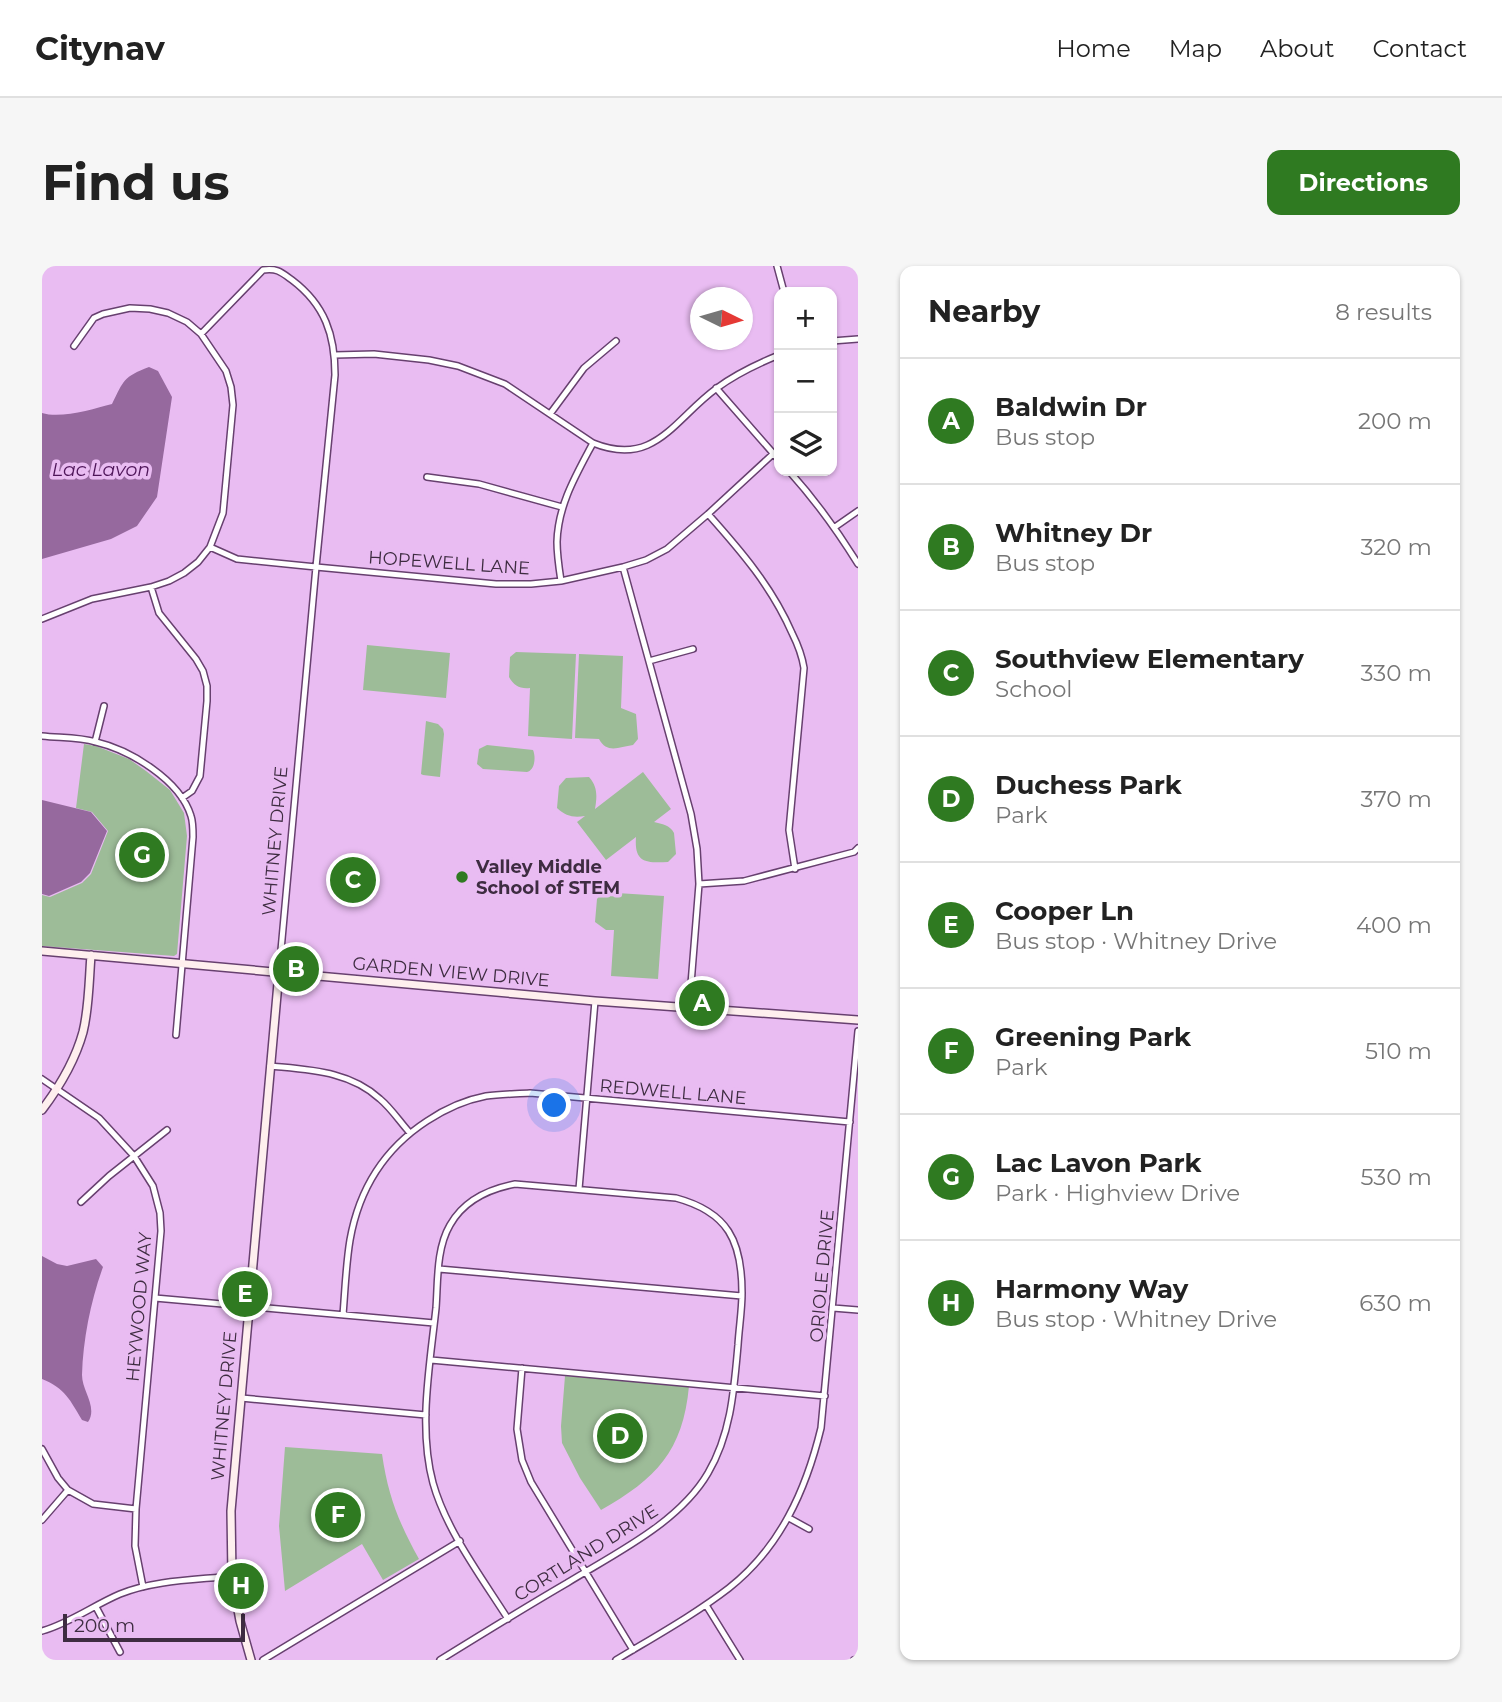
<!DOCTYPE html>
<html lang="en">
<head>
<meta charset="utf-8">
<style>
	body { margin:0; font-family:Montserrat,sans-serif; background:#f6f6f6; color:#222 }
	.controls { position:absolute; right:21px; top:21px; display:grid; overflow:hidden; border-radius:14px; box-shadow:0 2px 5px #0004 }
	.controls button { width:63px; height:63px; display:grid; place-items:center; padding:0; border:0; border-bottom:2px solid #e0e0e0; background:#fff; color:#222; font:35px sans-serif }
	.compass { position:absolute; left:648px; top:21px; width:63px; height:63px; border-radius:50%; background:#fff; box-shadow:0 2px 5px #0004; rotate:95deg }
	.scale { position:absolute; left:21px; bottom:18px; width:182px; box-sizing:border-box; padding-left:7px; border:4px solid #3e2c41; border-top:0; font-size:19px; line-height:24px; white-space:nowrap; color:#3e2c41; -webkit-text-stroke:5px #e9bcf2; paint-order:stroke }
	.you { position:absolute; left:513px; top:840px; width:24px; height:24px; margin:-18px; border:5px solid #fff; border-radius:50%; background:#1a73e8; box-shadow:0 0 0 10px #1a73e833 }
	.badge { display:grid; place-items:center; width:46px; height:46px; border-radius:50%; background:#2f7a21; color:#fff; font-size:23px; font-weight:700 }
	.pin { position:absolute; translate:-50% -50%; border:4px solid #fff; box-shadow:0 2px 7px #0006 }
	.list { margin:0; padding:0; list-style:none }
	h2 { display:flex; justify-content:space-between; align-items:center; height:91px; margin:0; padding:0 28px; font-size:30px }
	h2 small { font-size:23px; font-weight:400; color:#767676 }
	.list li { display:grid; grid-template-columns:46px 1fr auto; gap:21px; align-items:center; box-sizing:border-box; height:126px; padding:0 28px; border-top:2px solid #e0e0e0 }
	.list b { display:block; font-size:26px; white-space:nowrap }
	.list p { margin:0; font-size:23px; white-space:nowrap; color:#767676 }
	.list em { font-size:23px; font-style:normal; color:#767676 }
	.icon { flex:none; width:38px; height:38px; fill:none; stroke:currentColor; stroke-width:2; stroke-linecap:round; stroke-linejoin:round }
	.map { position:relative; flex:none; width:816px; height:1394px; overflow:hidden; border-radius:14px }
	header { display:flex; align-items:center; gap:42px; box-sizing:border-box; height:98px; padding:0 35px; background:#fff; border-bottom:2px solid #e0e0e0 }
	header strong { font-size:33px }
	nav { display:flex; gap:38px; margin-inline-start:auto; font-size:24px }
	.intro { display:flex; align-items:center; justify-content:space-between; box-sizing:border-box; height:168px; padding:0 42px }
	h1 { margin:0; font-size:49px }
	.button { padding:18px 32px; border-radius:14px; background:#2f7a21; color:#fff; font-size:24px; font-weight:700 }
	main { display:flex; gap:42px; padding:0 42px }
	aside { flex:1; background:#fff; border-radius:14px; box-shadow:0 2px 5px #0004 }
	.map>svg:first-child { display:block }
</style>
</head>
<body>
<header>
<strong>Citynav</strong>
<nav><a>Home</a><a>Map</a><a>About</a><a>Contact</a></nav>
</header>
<div class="intro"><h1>Find us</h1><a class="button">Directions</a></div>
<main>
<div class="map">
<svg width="816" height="1394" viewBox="0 0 816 1394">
	<rect width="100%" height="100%" fill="#e9bcf2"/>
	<path fill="#9dbc98" d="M325 379 408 387 404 432 321 424Z
		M474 386 534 388 530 473 486 470 488 422C478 423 472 420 467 411L468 391Z
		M537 388 581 390 579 442 594 448 596 473 591 479C577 481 565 488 557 473L533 472Z
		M384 455 396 458 401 463 402 468 398 511 381 509 379 508Z
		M42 478 54 480 87 493 104 505 128 524 142 547 145 570 135 688 132 690 0 680V629L8 631 40 617 49 608 66 565 50 546 34 542Z
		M445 479 491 484C494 491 493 504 485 506L441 503 435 498 437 483Z
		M601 506 629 543 612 556C620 558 628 559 632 567L634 588 626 596C604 597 592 597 594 571L564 594 535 556 543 550C531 552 524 550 515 542L517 520 524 512 547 511C556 521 555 531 553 543Z
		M575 627 622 630 616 713 569 710 572 664H564L553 656 555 633 559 628H575Z
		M523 1110 647 1120C641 1185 614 1213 559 1244L538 1212 520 1177 519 1160Z
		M243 1181 340 1188C346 1230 357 1257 377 1293L341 1314 320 1278 243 1325 237 1260Z"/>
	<path fill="#96699e" d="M107 101 116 105 130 131 115 231 95 260 69 273 0 293V147C19 153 51 143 70 138 82 114 81 111 107 101Z
		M0 534 49 546 65 565 48 607 39 616 7 630 0 628Z
		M0 990 15 998 25 1000 54 993 61 1001C49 1034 41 1073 40 1109 40 1125 56 1141 46 1156L40 1154C28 1134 23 1122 0 1113Z"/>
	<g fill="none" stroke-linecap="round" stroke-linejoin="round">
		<defs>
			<path id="street" d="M735 0 742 26
				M159 68 221 4C235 2 239 6 250 14 283 39 293 69 293 109L274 301 237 706
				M790 75 816 73
				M293 89 332 88 387 94 416 100 463 118 551 177C613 202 632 153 675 122 694 108 715 98 737 89
				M674 122 737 194
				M508 148 542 102 574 75
				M747 205C773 234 795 264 816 298
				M385 211 437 218 520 241
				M666 248C699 285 730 321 750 367 756 379 760 389 762 402L747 564 753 603
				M793 261 816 245
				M168 281 195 293 274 301 454 318H489L519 315 581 301 604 294 625 283 666 248 731 188
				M581 301 649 548 655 583 657 618 647 743
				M519 315C517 302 515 289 515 276 516 239 534 209 551 177
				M109 321 117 347 154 393 161 405 165 420V435L158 510 150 525 140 532
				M0 353 50 333 109 321 127 315 142 307 156 296 168 281 181 247 191 139 189 121 184 105 159 68 145 56 126 47 108 43 88 42 61 48 52 52 32 80
				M607 395 651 383
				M0 470C18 472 36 471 54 476 88 484 138 514 149 550 151 556 151 564 151 571L134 769
				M53 476 62 440
				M657 618 702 615 812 586 816 582
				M228 800C268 804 308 805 338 833 349 842 358 856 368 867
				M0 813 57 852 92 890 111 920 118 947 119 965 94 1243 93 1280 101 1321
				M537 923 553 735
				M39 936 67 910 125 864
				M397 1003 700 1030
				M113 1032 392 1057
				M791 1042 816 1044
				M301 1049C303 1024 304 998 308 974 317 923 342 883 385 855 403 843 423 834 444 830 458 828 473 828 488 827L808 856
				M389 1094 783 1130
				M480 1102 475 1163 480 1194 489 1216 591 1384
				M199 1132 384 1149
				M0 1183 16 1212 26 1224 51 1238 94 1243
				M747 1252 767 1263
				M0 1254 26 1224
				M664 1339 698 1394
				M54 1341 78 1386
				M0 1365C28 1357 52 1339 78 1328 113 1314 153 1314 190 1310
				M221 1394 418 1275
				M398 1394C440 1368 482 1342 525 1317 572 1288 637 1257 666 1207 689 1168 692 1124 696 1079 697 1062 700 1044 700 1027 700 975 686 946 634 932L473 918C447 923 422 934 408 959 394 983 396 1016 394 1042 388 1099 376 1161 391 1217 404 1264 440 1312 466 1353
				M574 1394C612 1371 652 1349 687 1322 738 1282 764 1224 779 1162L816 765
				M812 1394 816 1393"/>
			<path id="secondary" d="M0 685 553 735 816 754
				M0 844C18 820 33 795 41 766 47 742 47 715 49 689
				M209 1394 198 1355 190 1310 189 1245 237 706"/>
		</defs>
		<use href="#street" stroke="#67406f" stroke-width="8"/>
		<use href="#secondary" stroke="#67406f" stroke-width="10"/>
		<use href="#street" stroke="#fff" stroke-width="5"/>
		<use href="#secondary" stroke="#feefee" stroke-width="7"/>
	</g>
	<circle fill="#2f7a21" stroke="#e9bcf2" stroke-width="2.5" cx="420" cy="611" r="7"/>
	<g text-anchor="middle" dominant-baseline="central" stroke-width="7" stroke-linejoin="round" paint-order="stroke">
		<g font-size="18" fill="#3e2c41" stroke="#e9bcf2">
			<text transform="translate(407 297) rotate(4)">HOPEWELL LANE</text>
			<text transform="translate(233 575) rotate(-85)">WHITNEY DRIVE</text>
			<text transform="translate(409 706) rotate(5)">GARDEN VIEW DRIVE</text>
			<text transform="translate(631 826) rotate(5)">REDWELL LANE</text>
			<text transform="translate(780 1010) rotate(-85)">ORIOLE DRIVE</text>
			<text transform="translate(97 1041) rotate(-85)">HEYWOOD WAY</text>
			<text transform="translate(182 1140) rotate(-85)">WHITNEY DRIVE</text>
			<text transform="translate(544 1287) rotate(-32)">CORTLAND DRIVE</text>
		</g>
		<g font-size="18" font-weight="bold" fill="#3e2c41" stroke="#e9bcf2" text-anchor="start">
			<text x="434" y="601">Valley Middle<tspan x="434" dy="21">School of STEM</tspan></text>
		</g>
		<g font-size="19" font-style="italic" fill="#4e1559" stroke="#e9bcf2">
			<text x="59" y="203">Lac Lavon</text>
		</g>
	</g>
</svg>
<div class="controls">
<button>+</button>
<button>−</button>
<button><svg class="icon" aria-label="layers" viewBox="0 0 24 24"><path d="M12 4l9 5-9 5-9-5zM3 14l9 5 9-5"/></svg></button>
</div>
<svg class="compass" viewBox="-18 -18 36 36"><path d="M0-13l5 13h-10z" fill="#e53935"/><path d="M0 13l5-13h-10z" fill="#767676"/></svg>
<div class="scale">200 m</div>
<div class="you"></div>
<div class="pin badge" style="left:660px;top:737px">A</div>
<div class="pin badge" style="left:254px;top:703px">B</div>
<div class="pin badge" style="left:311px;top:614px">C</div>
<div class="pin badge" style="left:578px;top:1170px">D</div>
<div class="pin badge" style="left:203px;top:1028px">E</div>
<div class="pin badge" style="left:296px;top:1249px">F</div>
<div class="pin badge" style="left:100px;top:589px">G</div>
<div class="pin badge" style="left:199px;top:1320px">H</div>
</div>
<aside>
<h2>Nearby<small>8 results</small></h2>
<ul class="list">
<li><span class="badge">A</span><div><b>Baldwin Dr</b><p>Bus stop</p></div><em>200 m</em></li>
<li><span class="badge">B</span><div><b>Whitney Dr</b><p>Bus stop</p></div><em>320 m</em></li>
<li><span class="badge">C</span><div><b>Southview Elementary</b><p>School</p></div><em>330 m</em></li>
<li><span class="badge">D</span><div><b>Duchess Park</b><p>Park</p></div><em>370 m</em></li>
<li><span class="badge">E</span><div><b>Cooper Ln</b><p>Bus stop · Whitney Drive</p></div><em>400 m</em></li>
<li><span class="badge">F</span><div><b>Greening Park</b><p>Park</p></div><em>510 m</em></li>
<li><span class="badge">G</span><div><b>Lac Lavon Park</b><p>Park · Highview Drive</p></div><em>530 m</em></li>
<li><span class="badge">H</span><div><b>Harmony Way</b><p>Bus stop · Whitney Drive</p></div><em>630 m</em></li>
</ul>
</aside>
</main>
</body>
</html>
